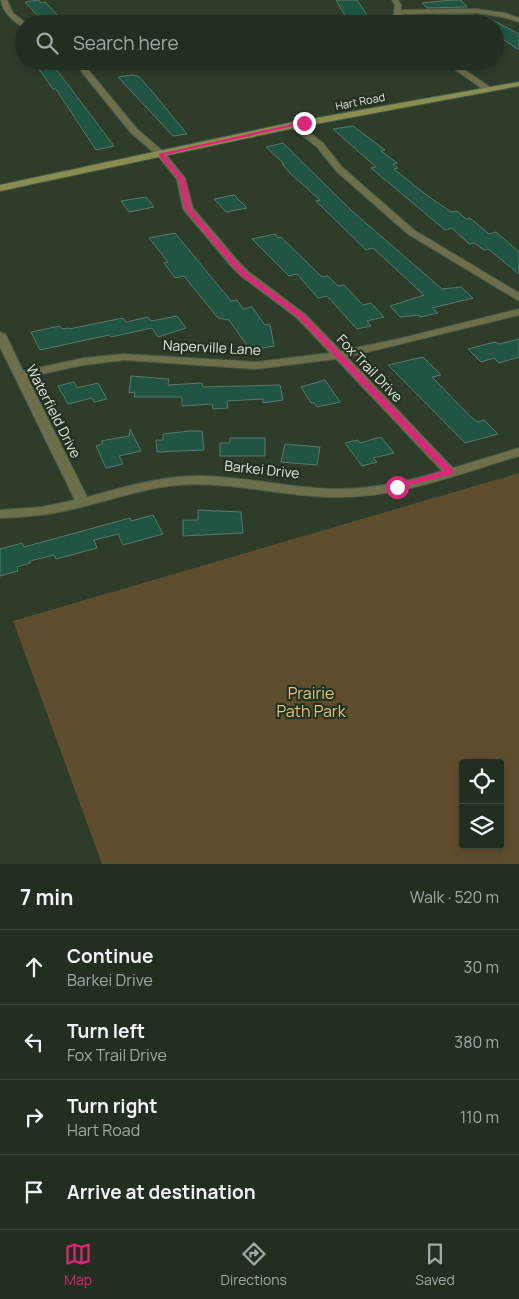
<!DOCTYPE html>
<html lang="en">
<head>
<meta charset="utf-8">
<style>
	body { margin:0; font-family:Manrope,sans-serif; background:#2a3629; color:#f1f3f6 }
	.controls { position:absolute; right:15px; bottom:15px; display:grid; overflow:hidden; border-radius:5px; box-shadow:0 2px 8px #0003 }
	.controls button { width:45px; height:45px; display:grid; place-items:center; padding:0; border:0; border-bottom:1px solid #3f4a3e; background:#222e20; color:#f1f3f6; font:25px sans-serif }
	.stop { position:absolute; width:15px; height:15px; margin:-11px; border:4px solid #db2777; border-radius:50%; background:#fff }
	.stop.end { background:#db2777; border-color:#fff; box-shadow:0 1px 5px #0008 }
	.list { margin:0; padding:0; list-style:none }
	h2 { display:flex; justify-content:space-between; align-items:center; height:65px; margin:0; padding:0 20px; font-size:21px }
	h2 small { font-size:16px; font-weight:400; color:#a2a8a5 }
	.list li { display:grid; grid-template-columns:32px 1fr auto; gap:15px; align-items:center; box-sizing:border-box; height:75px; padding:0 20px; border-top:1px solid #3f4a3e }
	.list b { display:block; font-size:19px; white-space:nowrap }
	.list p { margin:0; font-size:16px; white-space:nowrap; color:#a2a8a5 }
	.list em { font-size:16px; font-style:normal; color:#a2a8a5 }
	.icon { flex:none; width:28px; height:28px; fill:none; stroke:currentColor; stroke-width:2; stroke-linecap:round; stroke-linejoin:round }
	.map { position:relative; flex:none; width:519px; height:864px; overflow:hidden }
	.search { position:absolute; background:#222e20; box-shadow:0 2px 8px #0003; left:15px; right:15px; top:15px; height:55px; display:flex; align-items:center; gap:12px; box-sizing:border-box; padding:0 18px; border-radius:28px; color:#a2a8a5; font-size:19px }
	.sheet { height:365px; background:#222e20 }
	nav { display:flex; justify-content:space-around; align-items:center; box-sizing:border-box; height:70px; border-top:1px solid #3f4a3e; background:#222e20; font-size:14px; color:#a2a8a5 }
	nav a { display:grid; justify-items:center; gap:2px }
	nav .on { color:#db2777 }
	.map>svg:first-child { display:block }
</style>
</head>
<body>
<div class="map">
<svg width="519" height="864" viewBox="0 0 519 864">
	<rect width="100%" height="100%" fill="#2d3d2a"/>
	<path fill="#5e4e2e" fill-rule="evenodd" d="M519 473V864H102L13 621ZM463 763H500V845H463Z"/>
	<path fill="#205543" stroke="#5b786d" d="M39 0 41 3 45 2 59 17 45 19 42 16H38L25 2Z
		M336 0H357L373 24H350Z
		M453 0H461L467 7 427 8 422 3Z
		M435 15H474L481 23 485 16 519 34V50L495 34V24H444Z
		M33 61H50L114 146 96 150 56 89H53Z
		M132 75 138 76 151 90 187 134 173 136 118 77Z
		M353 126 385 150 381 151 397 163 393 164 398 168 394 169 425 194 451 212 457 211 466 219 470 218 489 234 496 232 519 252V274L488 249 484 250 474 243 469 244 452 228 445 230 371 168 376 167 333 129Z
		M283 143 352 211 442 289 461 287 473 298 432 308 438 313 420 317 418 315 400 317 390 306 424 295 373 248 366 250 323 208 316 201 320 200 291 174 282 164H284L266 147Z
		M234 195 247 208 226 212 214 199Z
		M146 197 154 207 129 212 121 201Z
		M175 233 231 301 237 300 243 309 252 307 265 325 270 324 274 346 257 349 255 346 248 347 229 320 218 318 184 276 175 278 164 263 168 262 149 238Z
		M275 234 278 238 281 237 322 277 328 276 338 286 344 285 363 305 371 303 384 317 367 321 371 326 357 329 327 296 318 298 297 274 289 276 252 239Z
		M177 316 186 328 158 337 152 328 111 337 109 335 40 350 31 332 60 326 62 329 68 328 69 329 123 318 126 322 148 317 151 321Z
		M519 339V357L499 363 494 358 481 362 468 349 495 342 499 344Z
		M423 357 441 375 432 377 471 417 478 422 484 420 498 434 465 443 388 365Z
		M131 376 169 379 168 385 202 383 203 387 280 385 283 400 263 403V399L227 401 228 408 213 409 212 404 182 406V397H134L135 392 129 393Z
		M325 380 340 402 317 407 314 403H311L301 387Z
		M74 382 77 388 98 383 107 399 94 402 92 398 68 404 58 386Z
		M130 429 141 451 119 456 123 464 106 468 96 446 103 444 101 441 129 436Z
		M190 431H202L204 450 157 452 156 440H163V434Z
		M381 437 394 453 373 458 377 462 362 466 345 443 358 440 360 443Z
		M230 438H265V456H220V443H230Z
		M285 444 320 447 317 465 281 462Z
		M198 510 241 512 243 533 183 536V520H198Z
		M153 515 163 534 123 545 118 534 94 540 97 548 56 559 54 555 30 561V563L17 567 18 571 0 576V549L22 543 24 547 130 518 131 521Z"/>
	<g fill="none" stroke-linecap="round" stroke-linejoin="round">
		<defs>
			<path id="street" d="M1 0H7L13 13 27 24 21 26C11 19 3 12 1 0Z
				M392 0H398L401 5V10L475 9 505 13 519 18V22L503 17 475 13 401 14 400 24H392L395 5Z
				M73 61H81L137 129 164 152 185 178 193 208 238 261 249 272 305 314 341 351 398 339 519 309V315L347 357 453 468 519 448V456C458 474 397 499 332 497 280 496 230 481 178 485 137 489 100 504 60 512 40 516 20 517 0 518V510L42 507 75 500 0 347V332L6 335 23 371 84 358 124 354 256 362 330 353 297 318 241 276 230 265 183 209 177 180 158 156 131 133ZM336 359 442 471C406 482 368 490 330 489 287 487 245 477 202 476 162 475 125 487 87 497L27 377 84 365 124 360 256 369Z
				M443 61H452L494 90 487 92Z
				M291 123H297L323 143 342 167 414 230 519 293V301L408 234 336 171 317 147 291 127Z"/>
			<path id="secondary" d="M519 82V86L294 128 0 191V185L294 122Z"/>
		</defs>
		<use href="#street" stroke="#4a5947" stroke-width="2"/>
		<use href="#secondary" stroke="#4a5947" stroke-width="2"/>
		<use href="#street" fill="#6c6f49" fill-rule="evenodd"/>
		<use href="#secondary" fill="#898d50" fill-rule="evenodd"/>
	</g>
	<path fill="#db2777" d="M306 121 304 124 164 155 185 180 191 209 236 261 247 273 303 314 453 470V474L394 489V485L444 471 298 317 242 276 231 264 185 209 179 180 158 154Z"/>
	<g text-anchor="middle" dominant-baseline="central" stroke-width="4.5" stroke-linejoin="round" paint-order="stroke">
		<g font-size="11" fill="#e0eadd" stroke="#233220">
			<text transform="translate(360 101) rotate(-11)">Hart Road</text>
		</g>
		<g font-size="14" fill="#e0eadd" stroke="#233220">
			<text transform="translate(212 347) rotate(3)">Naperville Lane</text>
			<text transform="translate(370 368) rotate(46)">Fox Trail Drive</text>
			<text transform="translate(54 411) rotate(63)">Waterfield Drive</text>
			<text transform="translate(262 469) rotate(6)">Barkei Drive</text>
		</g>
		<g font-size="16" fill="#e4c27f" stroke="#233220">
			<text x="311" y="693">Prairie<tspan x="311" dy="18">Path Park</tspan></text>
		</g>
	</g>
</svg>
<div class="controls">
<button><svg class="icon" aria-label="locate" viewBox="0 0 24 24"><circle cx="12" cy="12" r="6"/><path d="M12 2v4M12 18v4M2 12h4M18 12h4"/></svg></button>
<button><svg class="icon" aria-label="layers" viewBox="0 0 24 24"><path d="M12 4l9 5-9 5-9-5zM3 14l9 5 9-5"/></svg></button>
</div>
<div class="stop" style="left:397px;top:487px"></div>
<div class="stop end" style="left:304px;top:123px"></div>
<div class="search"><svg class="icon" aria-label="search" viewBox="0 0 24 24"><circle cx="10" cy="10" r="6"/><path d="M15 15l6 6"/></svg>Search here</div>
</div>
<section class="sheet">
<h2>7 min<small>Walk · 520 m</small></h2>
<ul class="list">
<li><svg class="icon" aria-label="ahead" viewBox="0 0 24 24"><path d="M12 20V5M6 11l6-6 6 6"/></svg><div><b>Continue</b><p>Barkei Drive</p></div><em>30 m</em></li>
<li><svg class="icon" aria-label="left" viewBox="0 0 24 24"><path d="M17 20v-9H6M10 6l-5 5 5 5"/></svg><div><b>Turn left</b><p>Fox Trail Drive</p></div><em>380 m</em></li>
<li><svg class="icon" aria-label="right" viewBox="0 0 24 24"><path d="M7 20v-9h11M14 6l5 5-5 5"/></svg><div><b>Turn right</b><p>Hart Road</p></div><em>110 m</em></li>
<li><svg class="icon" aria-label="arrive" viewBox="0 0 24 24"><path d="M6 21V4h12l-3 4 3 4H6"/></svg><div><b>Arrive at destination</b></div></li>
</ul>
</section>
<nav>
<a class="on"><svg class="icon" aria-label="map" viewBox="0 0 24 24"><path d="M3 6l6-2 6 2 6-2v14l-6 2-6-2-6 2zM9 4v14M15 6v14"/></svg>Map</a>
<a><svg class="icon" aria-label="directions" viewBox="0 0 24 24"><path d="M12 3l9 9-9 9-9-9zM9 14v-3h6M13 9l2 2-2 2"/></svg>Directions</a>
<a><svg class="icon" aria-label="saved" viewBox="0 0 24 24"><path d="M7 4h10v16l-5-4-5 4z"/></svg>Saved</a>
</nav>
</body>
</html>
